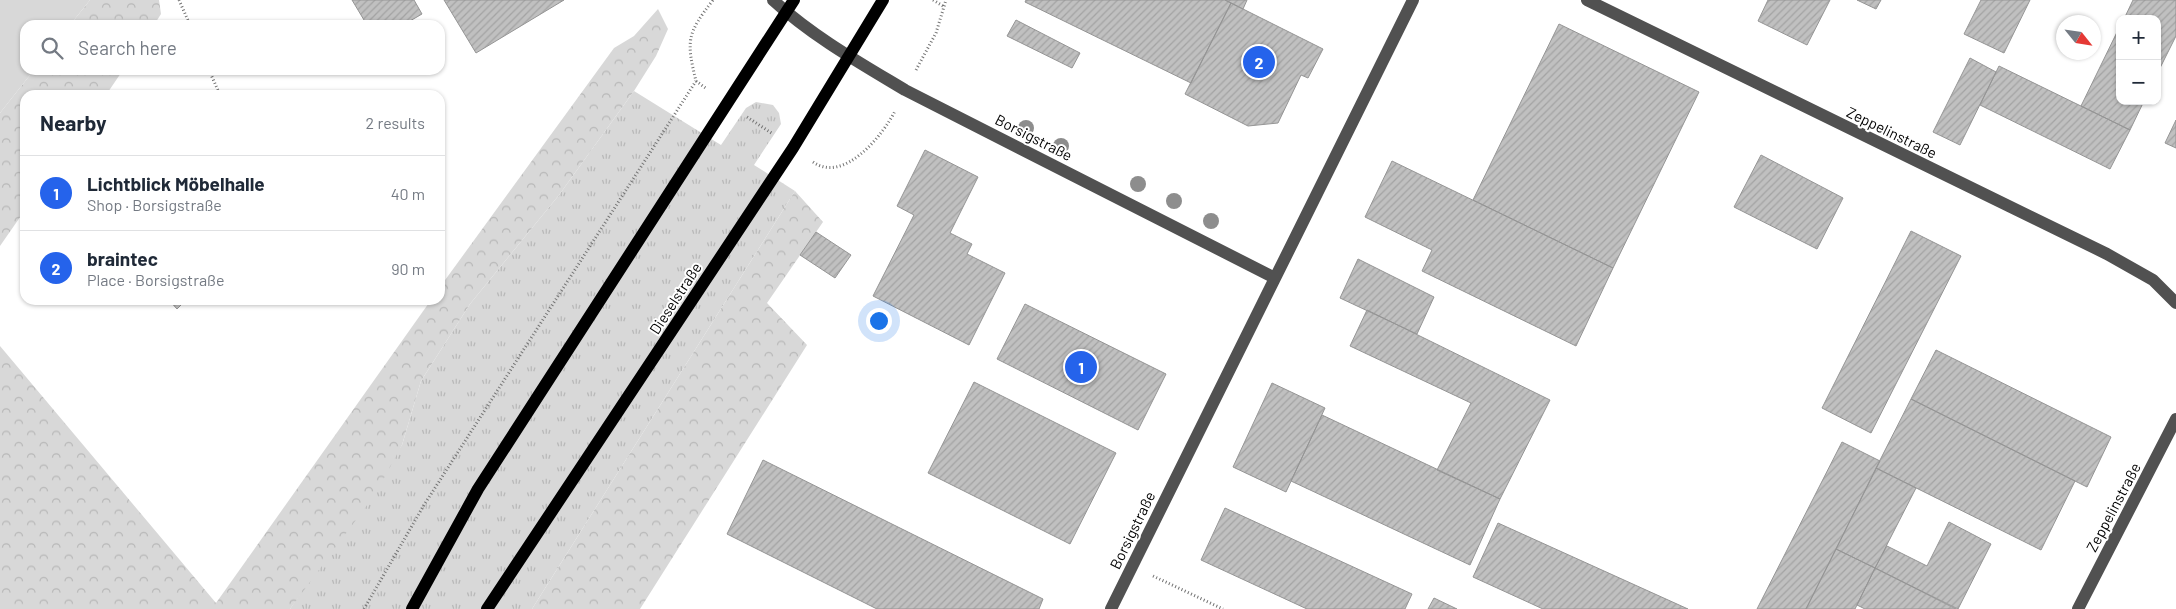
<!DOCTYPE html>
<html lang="en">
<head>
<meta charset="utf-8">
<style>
	body { margin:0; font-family:Barlow,sans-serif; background:#f6f6f7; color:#1f2937 }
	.controls { position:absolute; right:15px; top:15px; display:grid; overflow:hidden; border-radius:10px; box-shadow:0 1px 4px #0004 }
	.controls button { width:45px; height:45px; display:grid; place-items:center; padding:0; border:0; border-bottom:1px solid #e0e1e3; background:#fff; color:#1f2937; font:25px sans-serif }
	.compass { position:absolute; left:2056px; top:15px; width:45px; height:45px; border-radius:50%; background:#fff; box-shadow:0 1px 4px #0004; rotate:120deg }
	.you { position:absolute; left:878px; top:320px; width:18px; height:18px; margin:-12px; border:4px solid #fff; border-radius:50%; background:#1a73e8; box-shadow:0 0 0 8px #1a73e833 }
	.badge { display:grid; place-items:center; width:32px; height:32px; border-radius:50%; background:#2563eb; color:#fff; font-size:16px; font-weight:700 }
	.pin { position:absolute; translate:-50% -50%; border:2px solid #fff; box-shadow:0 1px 5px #0006 }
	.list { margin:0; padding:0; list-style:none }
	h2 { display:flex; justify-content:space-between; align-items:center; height:65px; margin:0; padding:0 20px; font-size:21px }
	h2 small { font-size:16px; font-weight:400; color:#747a83 }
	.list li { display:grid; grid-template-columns:32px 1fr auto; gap:15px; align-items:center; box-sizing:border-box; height:75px; padding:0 20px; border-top:1px solid #e0e1e3 }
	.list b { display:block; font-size:19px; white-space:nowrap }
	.list p { margin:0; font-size:16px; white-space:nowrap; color:#747a83 }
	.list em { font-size:16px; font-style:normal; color:#747a83 }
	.icon { flex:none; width:28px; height:28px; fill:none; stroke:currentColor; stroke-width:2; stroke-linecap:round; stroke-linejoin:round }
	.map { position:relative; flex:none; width:2176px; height:609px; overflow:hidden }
	.search { position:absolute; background:#fff; box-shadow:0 1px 4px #0004; left:20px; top:20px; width:425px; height:55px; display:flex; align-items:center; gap:12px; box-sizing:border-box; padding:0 18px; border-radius:15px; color:#747a83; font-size:19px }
	.panel { position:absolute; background:#fff; box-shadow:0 1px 4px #0004; left:20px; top:90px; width:425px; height:215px; border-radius:15px }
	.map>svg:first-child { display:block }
</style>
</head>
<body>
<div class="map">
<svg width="2176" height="609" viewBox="0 0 2176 609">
	<defs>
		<pattern id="grass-tufts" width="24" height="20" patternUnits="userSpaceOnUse" patternTransform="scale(1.25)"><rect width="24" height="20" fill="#d8d8d8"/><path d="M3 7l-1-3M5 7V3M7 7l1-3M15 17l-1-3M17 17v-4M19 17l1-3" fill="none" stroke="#b8b8b8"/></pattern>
		<pattern id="forest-crowns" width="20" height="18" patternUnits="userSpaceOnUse" patternTransform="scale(1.25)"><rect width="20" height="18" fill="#d8d8d8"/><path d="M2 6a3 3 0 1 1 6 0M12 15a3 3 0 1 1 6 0" fill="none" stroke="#b8b8b8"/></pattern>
		<pattern id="building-hatch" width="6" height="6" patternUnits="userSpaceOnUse" patternTransform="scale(1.25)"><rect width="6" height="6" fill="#c0c0c0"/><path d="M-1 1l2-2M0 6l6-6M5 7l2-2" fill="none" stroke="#a3a3a3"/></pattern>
	</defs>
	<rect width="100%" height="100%" fill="#fff"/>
	<path fill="url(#grass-tufts)" d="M634 91 721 145 746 108 756 102 773 105 779 113 781 124 754 165 795 191 532 609H290L402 445 421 381 470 304 559 195Z"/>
	<path fill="url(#forest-crowns)" d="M90 0H159L161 14 154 25H70Z
		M658 9 668 29 656 56 634 91 559 195 470 304 421 381 402 445 376 493 290 609H0V346L216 603 431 300H440V287L614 48 634 36Z
		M34 70H123L106 95H25V210L0 246V113Z
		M795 191 823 222 767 303 807 345 640 609H532Z"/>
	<path fill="#d8d8d8" d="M0 0H90L70 25H25V70H34L0 113Z"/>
	<path fill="url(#building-hatch)" stroke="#959595" d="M352 0H414L422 14 403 25H367Z
		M444 0H564L476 53Z
		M1026 0H1225L1231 3 1191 83 1025 2Z
		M1225 0H1247L1243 9Z
		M1768 0H1830L1807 45 1758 21Z
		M1857 0H1881L1876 9Z
		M1981 0H2030L2004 53 1964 34Z
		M2133 0H2176V36L2157 74V19H2124Z
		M1231 3 1323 49 1308 78 1301 75 1278 123 1248 126 1185 94Z
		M1016 20 1080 53 1072 68 1007 36Z
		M1559 24 1699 92 1613 268 1473 200Z
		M2120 26V101H2144L2130 130 2081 106Z
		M1970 58 1996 72 1960 145 1933 132Z
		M1999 66 2130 130 2110 169 1980 105Z
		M2176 120V148L2165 143Z
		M925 150 978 177 950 233 972 244 967 254 1005 273 969 345 873 296 914 215 897 206Z
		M1761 155 1843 198 1817 249 1734 207Z
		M1392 161 1613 268 1576 346 1422 271 1432 250 1365 217Z
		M1911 231 1961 256 1871 433 1822 408Z
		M816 232 851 255 835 278 800 255Z
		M1358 259 1434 297 1417 334 1340 298Z
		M169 300H186L177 309Z
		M1025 304 1166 374 1138 430 997 359Z
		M1367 310 1550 400 1500 499 1437 470 1471 403 1350 346Z
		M1936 350 2111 437 2087 487 1911 399Z
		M974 382 1116 453 1070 544 928 473Z
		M1272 383 1325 408 1286 492 1233 467Z
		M1911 399 2075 481 2041 550 1876 468Z
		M1322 415 1500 499 1470 565 1291 481Z
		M1842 442 1880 461 1806 609H1757Z
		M763 460 1043 599 1039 609H877L727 534Z
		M1876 468 1916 488 1875 568 1836 549Z
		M1225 508 1412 594 1405 609H1307L1201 560Z
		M1949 522 1991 544 1958 609 1875 568 1887 546 1927 566Z
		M1498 523 1688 609H1543L1473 577Z
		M1836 549 1875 568 1855 609H1806Z
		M1875 568 1956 609H1865L1857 605Z
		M1434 598 1457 609H1428Z"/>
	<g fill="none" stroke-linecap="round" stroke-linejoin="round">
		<path stroke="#737373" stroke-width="3" stroke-dasharray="1 2.5" stroke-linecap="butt" d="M179 0 190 25
			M933 0 943 6
			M209 70 220 95
			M916 70 936 33 946 0
			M696 81 707 89
			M747 117 773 134
			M813 162C844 184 883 135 895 111
			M1153 576 1223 609
			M364 609 424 505 696 81C686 40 687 34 713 0"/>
		<path stroke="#515151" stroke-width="12" d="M773 0C812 36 860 63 905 90L1275 278
			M1587 0 2107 254 2153 280 2176 303
			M1111 609 1413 0
			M2078 609 2176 419"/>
		<path stroke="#000" stroke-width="12" d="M412 609 478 489 794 0
			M487 609 793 148 883 0"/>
	</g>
	<g fill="#8d8d8d">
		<circle cx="1026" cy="128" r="8"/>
		<circle cx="1061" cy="146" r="8"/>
		<circle cx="1138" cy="184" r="8"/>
		<circle cx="1174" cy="201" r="8"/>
		<circle cx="1211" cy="221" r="8"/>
	</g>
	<g text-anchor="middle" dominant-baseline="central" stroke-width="4" stroke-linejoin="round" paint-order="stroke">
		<g font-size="15" fill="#000" stroke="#fff">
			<text transform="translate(1892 132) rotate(26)">Zeppelinstraße</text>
			<text transform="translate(1034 137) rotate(27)">Borsigstraße</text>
			<text transform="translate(675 298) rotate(-57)">Dieselstraße</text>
			<text transform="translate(2113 507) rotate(-62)">Zeppelinstraße</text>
			<text transform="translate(1132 530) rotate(-64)">Borsigstraße</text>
		</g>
	</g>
</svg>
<div class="controls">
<button>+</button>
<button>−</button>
</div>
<svg class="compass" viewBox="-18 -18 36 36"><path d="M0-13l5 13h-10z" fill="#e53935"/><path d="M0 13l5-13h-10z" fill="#747a83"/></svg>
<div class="you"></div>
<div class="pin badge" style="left:1081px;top:367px">1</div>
<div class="pin badge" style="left:1259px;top:62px">2</div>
<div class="search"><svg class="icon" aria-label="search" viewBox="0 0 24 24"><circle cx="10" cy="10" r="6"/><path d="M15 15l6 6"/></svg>Search here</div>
<section class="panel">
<h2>Nearby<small>2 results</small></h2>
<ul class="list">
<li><span class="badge">1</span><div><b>Lichtblick Möbelhalle</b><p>Shop · Borsigstraße</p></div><em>40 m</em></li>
<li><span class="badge">2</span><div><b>braintec</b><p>Place · Borsigstraße</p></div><em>90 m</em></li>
</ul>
</section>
</div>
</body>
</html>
